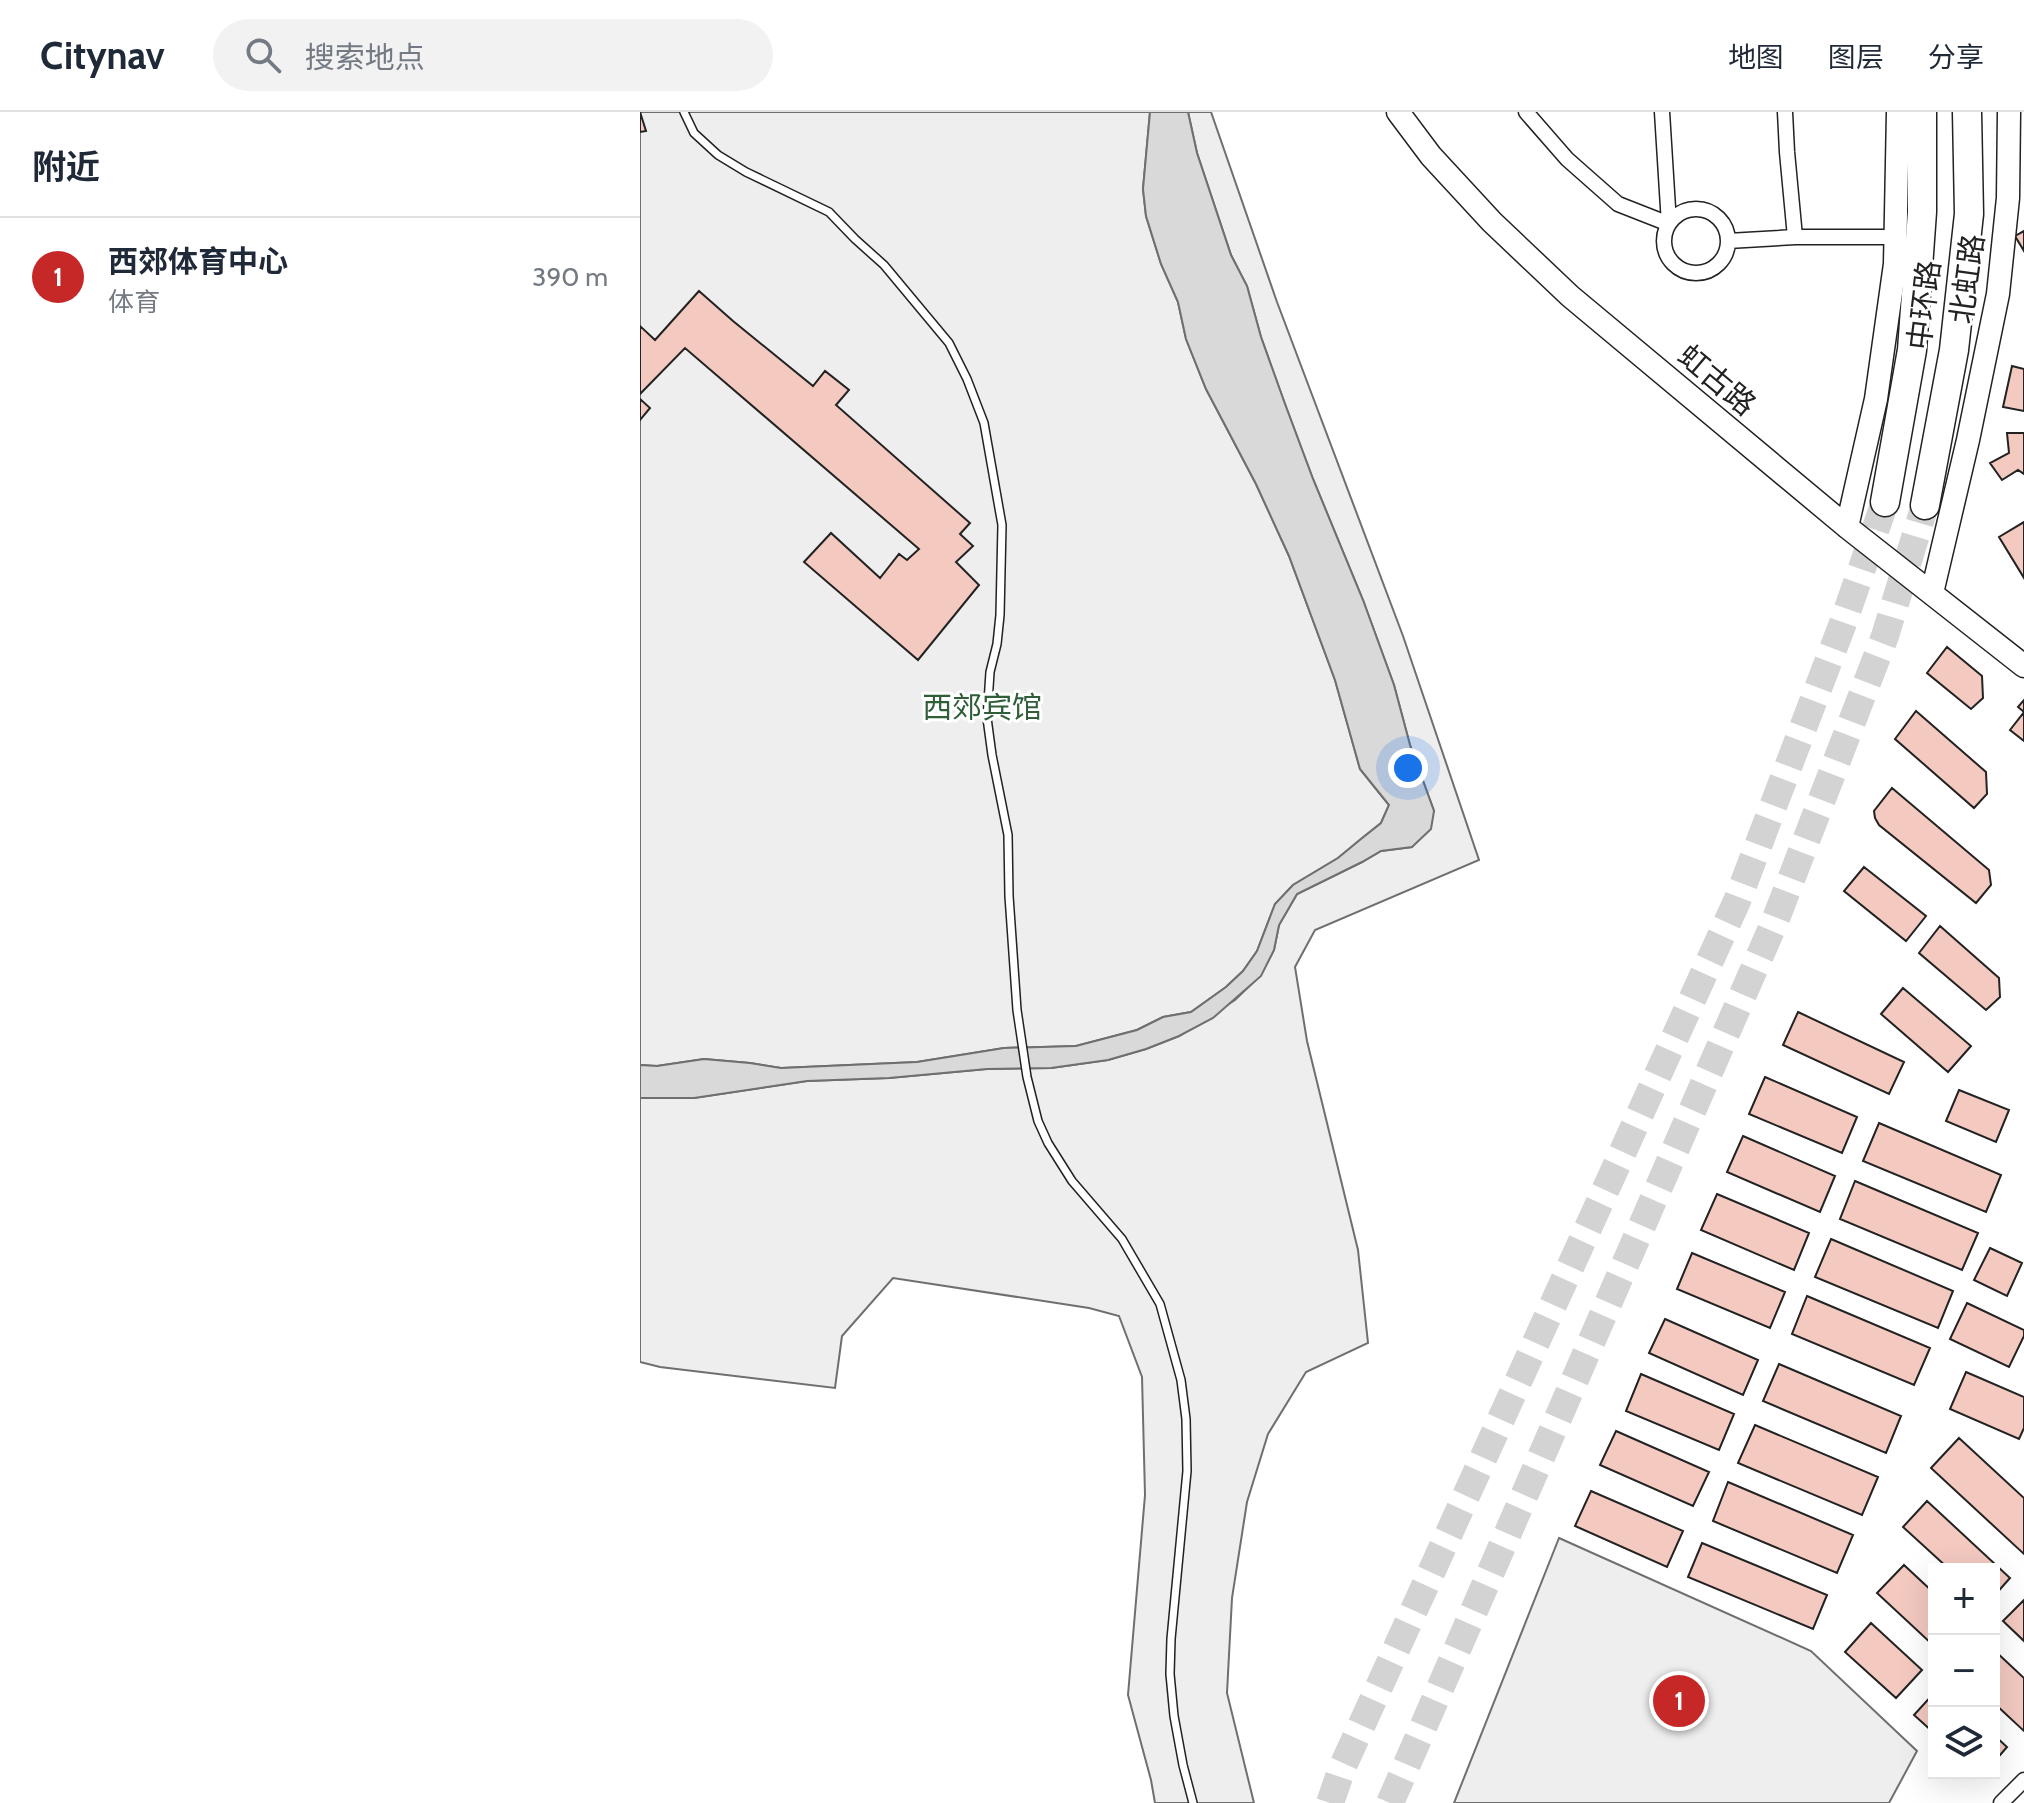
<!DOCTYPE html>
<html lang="zh">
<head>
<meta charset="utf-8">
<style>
	body { margin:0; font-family:Cabin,"Noto Sans SC",sans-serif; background:#f2f2f3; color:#1f2937 }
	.controls { position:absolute; right:24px; bottom:24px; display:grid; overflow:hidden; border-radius:0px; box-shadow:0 8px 32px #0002 }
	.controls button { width:72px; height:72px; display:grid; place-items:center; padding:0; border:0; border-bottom:2px solid #e0e1e3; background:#fff; color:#1f2937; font:40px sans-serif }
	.you { position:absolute; left:768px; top:656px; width:28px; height:28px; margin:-20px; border:6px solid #fff; border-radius:50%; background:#1a73e8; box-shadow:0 0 0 12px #1a73e833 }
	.badge { display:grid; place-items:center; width:52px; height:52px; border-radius:50%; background:#c62828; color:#fff; font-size:26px; font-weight:700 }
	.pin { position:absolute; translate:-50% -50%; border:4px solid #fff; box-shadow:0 2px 8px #0006 }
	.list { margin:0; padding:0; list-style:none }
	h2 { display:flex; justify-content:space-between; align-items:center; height:104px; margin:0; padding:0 32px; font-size:34px }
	h2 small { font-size:26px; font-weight:400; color:#747a83 }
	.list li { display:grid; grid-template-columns:52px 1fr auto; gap:24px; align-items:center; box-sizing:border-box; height:120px; padding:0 32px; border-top:2px solid #e0e1e3 }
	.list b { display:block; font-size:30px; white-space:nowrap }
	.list p { margin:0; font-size:26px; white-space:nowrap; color:#747a83 }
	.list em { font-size:26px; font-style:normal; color:#747a83 }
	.icon { flex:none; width:44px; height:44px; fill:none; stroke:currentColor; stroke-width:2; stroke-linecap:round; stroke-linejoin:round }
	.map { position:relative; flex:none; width:1384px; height:1691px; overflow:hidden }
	header { display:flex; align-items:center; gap:48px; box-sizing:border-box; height:112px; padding:0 40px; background:#fff; border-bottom:2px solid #e0e1e3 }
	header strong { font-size:38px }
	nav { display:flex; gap:44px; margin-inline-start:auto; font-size:28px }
	.search { width:560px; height:72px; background:#f2f2f3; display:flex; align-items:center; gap:20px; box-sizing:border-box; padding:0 28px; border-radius:44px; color:#747a83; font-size:30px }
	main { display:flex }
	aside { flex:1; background:#fff }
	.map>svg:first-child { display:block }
</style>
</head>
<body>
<header>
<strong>Citynav</strong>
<div class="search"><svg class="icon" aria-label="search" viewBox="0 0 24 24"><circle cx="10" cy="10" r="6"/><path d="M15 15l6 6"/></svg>搜索地点</div>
<nav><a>地图</a><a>图层</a><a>分享</a></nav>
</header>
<main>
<aside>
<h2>附近<small></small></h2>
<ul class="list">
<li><span class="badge">1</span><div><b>西郊体育中心</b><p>体育</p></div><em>390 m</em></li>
</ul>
</aside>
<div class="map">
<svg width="1384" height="1691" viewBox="0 0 1384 1691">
	<rect width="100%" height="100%" fill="#fff"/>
	<path fill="#eee" stroke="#6f6f6f" stroke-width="2" d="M0 0H510L503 77 506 104 521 152 538 190 546 227 566 277 616 372 649 444 695 568 720 657 749 693 741 711 721 727 698 746 653 773 635 792 617 839 603 859 586 875 551 900 523 905 497 918 436 934 364 936 277 950 141 956 110 951 64 947 17 954 0 953Z
		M548 0H571L637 190 763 524 839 748 675 818 655 855 667 929 718 1138 728 1231 666 1260 628 1322 607 1390 592 1486 587 1581 614 1691H515L511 1668 488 1583 505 1383 502 1265 479 1204 449 1196 253 1166 202 1224 195 1276 20 1255 0 1250V986H54L167 969 249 966 347 957 411 956 468 948 506 937 539 924 595 888 620 864 634 838 639 813 657 782 722 750 741 739 772 735 794 699 770 633 754 573 723 488 673 367 645 292 621 225 607 174 591 143 557 41Z
		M919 1426 1171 1539 1277 1639 1249 1691H814Z"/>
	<path fill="#d9d9d9" stroke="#6f6f6f" stroke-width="2" d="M510 0H548L557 41 591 143 607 174 621 225 645 292 673 367 723 488 754 573 770 633 794 699 791 717 772 735 741 739 722 750 657 782 639 813 634 838 621 864 573 906 539 924 506 937 468 948 411 956 347 957 249 966 167 969 54 986H0V953L17 954 64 947 110 951 141 956 277 950 364 936 436 934 497 918 523 905 551 900 586 875 603 859 617 839 635 792 653 773 698 746 721 727 741 711 749 693 720 657 695 568 649 444 616 372 566 277 546 227 538 190 521 152 506 104 503 77Z"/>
	<path fill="#f3c9c0" stroke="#222" stroke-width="2" d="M0 0 6 19 0 20Z
		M1384 119V139L1375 124Z
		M59 179 93 209 173 274 185 259 209 278 196 293 330 411 320 422 333 434 316 450 339 473 278 548 164 450 191 421 240 466 259 442 267 448 279 437 45 236 0 282V214L15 228Z
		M1372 254 1384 257V299L1363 295Z
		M0 287 10 296 0 308Z
		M1367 321H1384V362L1378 358 1362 368 1350 351 1369 341Z
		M1384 410V466L1359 425Z
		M1307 535 1342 564 1343 586 1331 597 1287 561Z
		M1384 588V629L1370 618 1384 600 1378 595Z
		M1276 599 1346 660 1347 682 1334 696 1255 627Z
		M1252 676 1349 758 1351 773 1336 791 1239 713 1235 706 1234 699Z
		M1224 755 1286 804 1266 829 1204 779Z
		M1300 814 1359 866 1360 885 1346 898 1279 841Z
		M1263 876 1331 934 1308 960 1241 902Z
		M1158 900 1264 950 1249 982 1143 933Z
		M1125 965 1217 1005 1202 1041 1109 1002Z
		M1319 978 1369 998 1356 1030 1306 1009Z
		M1239 1011 1361 1063 1346 1100 1223 1049Z
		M1103 1024 1195 1064 1180 1100 1087 1060Z
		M1215 1069 1338 1121 1322 1158 1200 1107Z
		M1077 1082 1169 1121 1154 1158 1061 1118Z
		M1191 1127 1313 1179 1298 1216 1175 1165Z
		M1350 1136 1382 1151 1367 1184 1334 1168Z
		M1052 1141 1145 1180 1130 1216 1037 1177Z
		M1167 1184 1290 1236 1274 1273 1152 1222Z
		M1327 1191 1384 1218V1224L1369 1255 1310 1227Z
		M1025 1207 1118 1248 1103 1283 1009 1241Z
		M1139 1252 1261 1304 1246 1341 1123 1289Z
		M1326 1260 1384 1285V1316L1379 1327 1310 1297Z
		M1001 1262 1094 1302 1079 1338 986 1299Z
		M1115 1313 1238 1365 1222 1403 1098 1351Z
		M976 1319 1069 1360 1053 1394 960 1353Z
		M1319 1326 1384 1386V1442L1291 1356Z
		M1088 1370 1213 1423 1197 1461 1073 1409Z
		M951 1379 1043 1419 1027 1455 935 1414Z
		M1287 1389 1370 1466 1354 1484V1457H1309L1263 1415Z
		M1062 1431 1187 1483 1173 1517 1048 1465Z
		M1264 1453 1294 1481V1534L1237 1481Z
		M1384 1488V1529L1363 1509Z
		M1231 1511 1282 1558 1256 1586 1205 1540Z
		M1354 1538 1384 1566V1619L1354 1591Z
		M1294 1581V1621L1274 1603Z
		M1354 1623 1367 1635 1354 1650Z"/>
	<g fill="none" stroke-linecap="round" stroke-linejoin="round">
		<path stroke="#d3d3d3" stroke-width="28" stroke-dasharray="28 14" stroke-linecap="butt" d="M690 1691 702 1656 1097 789 1203 511 1245 390
			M750 1691 1135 809 1245 524 1285 393"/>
		<defs>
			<path id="lane" d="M44 0 54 21 78 43 106 60 189 100 215 127 244 153 309 231 327 267 344 311 362 413 360 503 357 532 350 560 347 606 352 643 368 723 369 784 377 898 387 965 398 1009 408 1031 432 1069 482 1127 520 1192 541 1268 546 1307 547 1359 531 1527 530 1562 534 1604 543 1653 553 1691"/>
			<path id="street" d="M886 0 927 47 978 92 1029 112 1022 0
				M1145 0 1147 40 1155 125
				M1024 129a32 32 0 1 1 64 0a32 32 0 1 1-64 0Z
				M1088 129 1155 125H1255
				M1361 1691 1384 1668"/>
			<path id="secondary" d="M758 0 791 44 852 110 930 184 1207 415 1384 554
				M1207 415 1236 287 1255 152 1258 0
				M1292 481 1328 328 1358 182 1368 86 1369 0"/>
			<path id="highway" d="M1245 390 1272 238 1282 100V0
				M1285 393 1314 238 1329 102 1327 0"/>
		</defs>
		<use href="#lane" stroke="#222" stroke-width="10"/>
		<use href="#street" stroke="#222" stroke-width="17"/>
		<use href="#secondary" stroke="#222" stroke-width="25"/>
		<use href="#highway" stroke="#222" stroke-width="31"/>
		<use href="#lane" stroke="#fff" stroke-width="7"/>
		<use href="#street" stroke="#fff" stroke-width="14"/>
		<use href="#secondary" stroke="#fff" stroke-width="22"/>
		<use href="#highway" stroke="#fff" stroke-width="28"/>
	</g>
	<g text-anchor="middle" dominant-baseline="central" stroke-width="6" stroke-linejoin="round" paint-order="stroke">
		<g font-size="30" fill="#222" stroke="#fff">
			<text transform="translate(1327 167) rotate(-82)">北虹路</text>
			<text transform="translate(1284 193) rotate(-83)">中环路</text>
			<text transform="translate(1077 268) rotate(40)">虹古路</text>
		</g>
		<g font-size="30" fill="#2f5e38" stroke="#fff">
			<text x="342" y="595">西郊宾馆</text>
		</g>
	</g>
</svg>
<div class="controls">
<button>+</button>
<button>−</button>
<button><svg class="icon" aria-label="layers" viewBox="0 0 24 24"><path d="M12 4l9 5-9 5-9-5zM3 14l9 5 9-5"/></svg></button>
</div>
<div class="you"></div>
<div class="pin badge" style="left:1039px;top:1589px">1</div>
</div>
</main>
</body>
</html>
